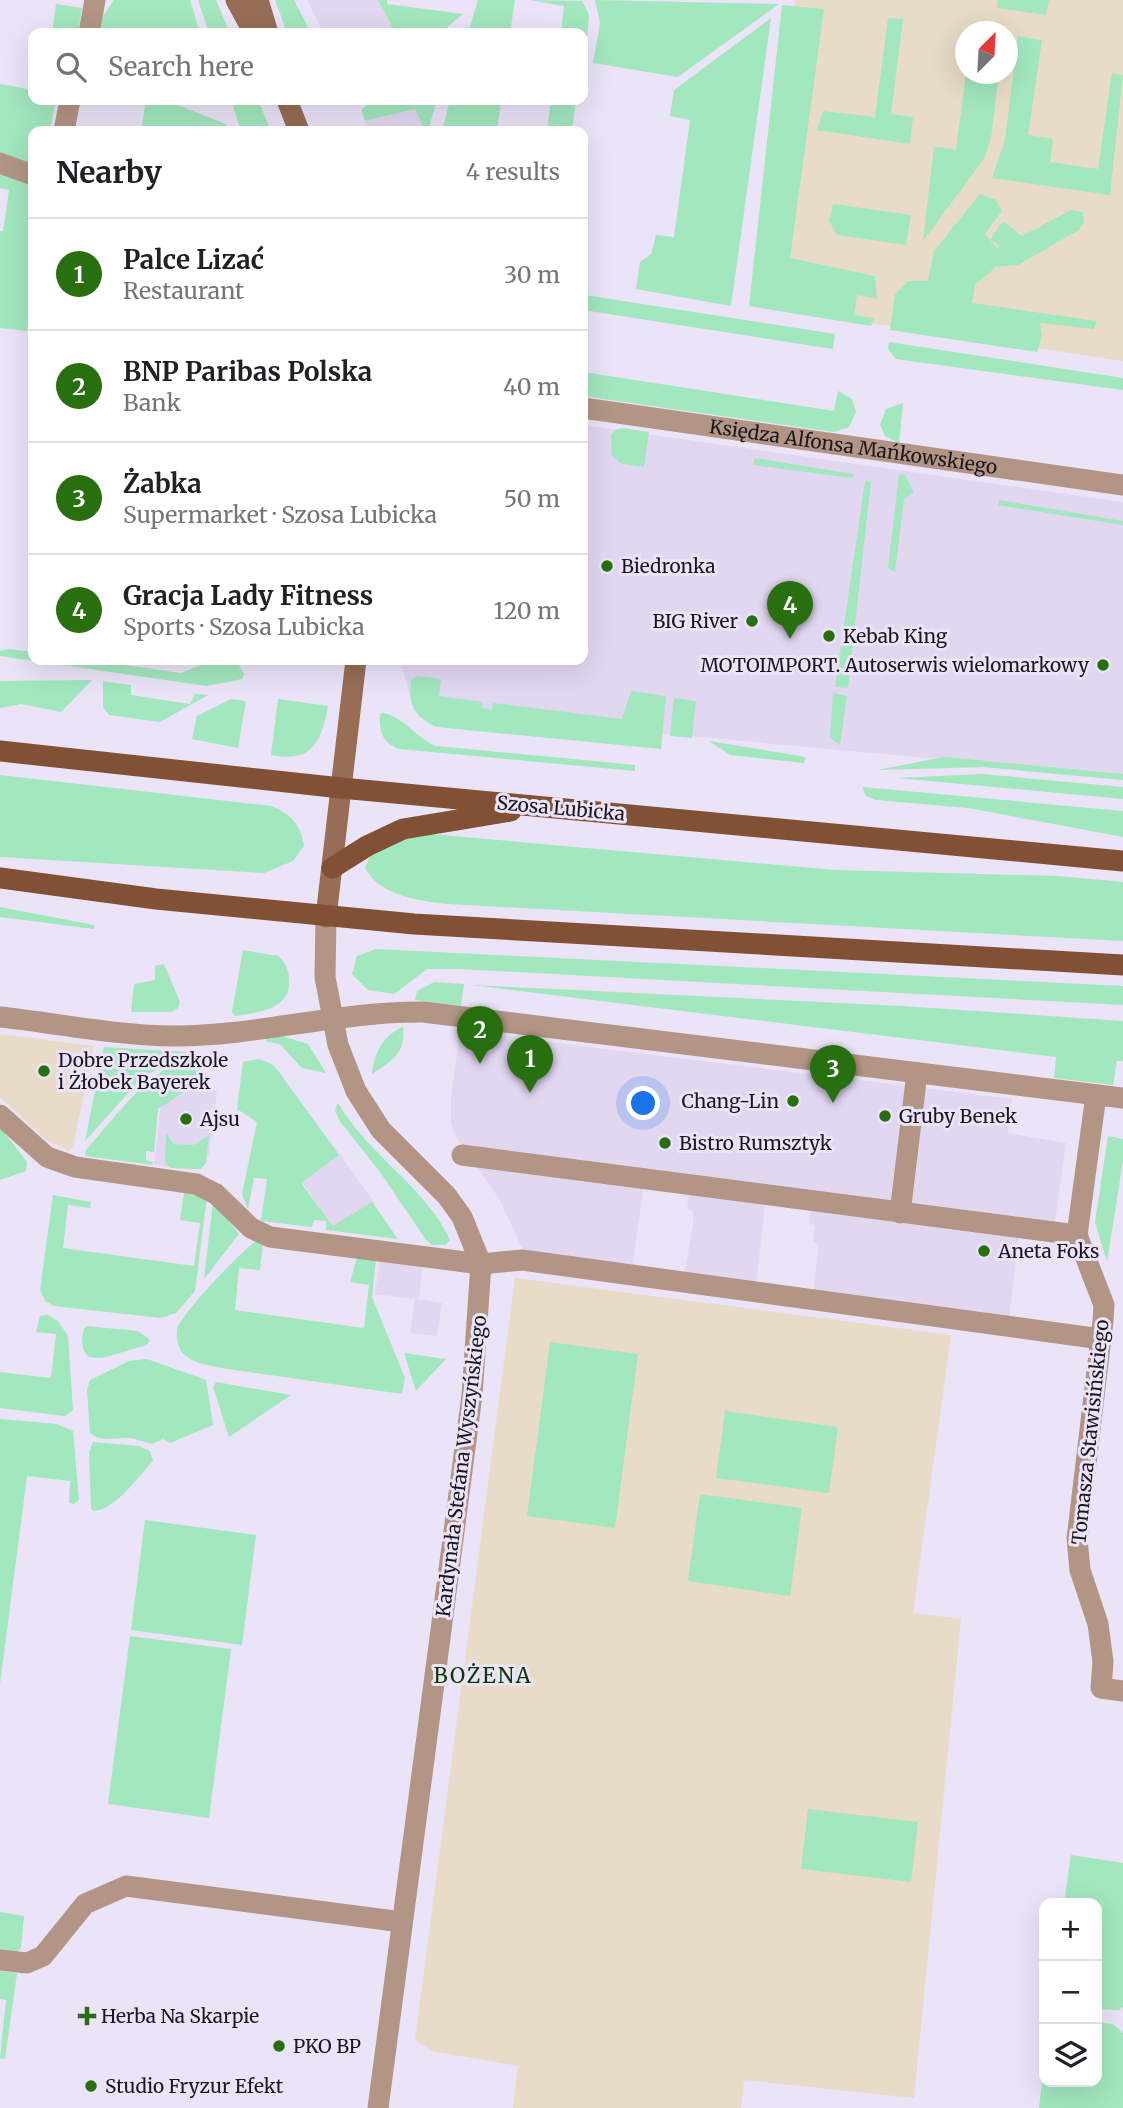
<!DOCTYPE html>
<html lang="en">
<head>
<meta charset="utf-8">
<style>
	body { margin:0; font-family:Merriweather,serif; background:#f6f6f6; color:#202124 }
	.controls { position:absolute; right:21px; bottom:21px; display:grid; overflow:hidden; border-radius:14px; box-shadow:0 7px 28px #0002 }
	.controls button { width:63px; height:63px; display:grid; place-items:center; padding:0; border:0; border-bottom:2px solid #e0e0e0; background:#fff; color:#202124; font:35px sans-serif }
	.compass { position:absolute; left:955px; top:21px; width:63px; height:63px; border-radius:50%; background:#fff; box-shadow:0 7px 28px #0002; rotate:24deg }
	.you { position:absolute; left:644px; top:1104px; width:24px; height:24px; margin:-18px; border:5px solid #fff; border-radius:50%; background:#1a73e8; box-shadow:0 0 0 10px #1a73e833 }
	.badge { display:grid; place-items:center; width:46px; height:46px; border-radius:50%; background:#276f0f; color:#fff; font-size:23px; font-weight:700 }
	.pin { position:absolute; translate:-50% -58px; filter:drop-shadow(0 2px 4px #0008) }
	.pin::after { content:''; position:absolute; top:37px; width:24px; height:21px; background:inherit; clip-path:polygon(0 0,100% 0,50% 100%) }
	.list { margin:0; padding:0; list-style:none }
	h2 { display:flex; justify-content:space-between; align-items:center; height:91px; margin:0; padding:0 28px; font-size:30px }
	h2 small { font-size:23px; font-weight:400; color:#757577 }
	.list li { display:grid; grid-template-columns:46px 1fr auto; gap:21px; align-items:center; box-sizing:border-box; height:112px; padding:0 28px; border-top:2px solid #e0e0e0 }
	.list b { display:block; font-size:26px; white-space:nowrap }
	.list p { margin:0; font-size:23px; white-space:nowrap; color:#757577 }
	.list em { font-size:23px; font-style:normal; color:#757577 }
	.icon { flex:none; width:38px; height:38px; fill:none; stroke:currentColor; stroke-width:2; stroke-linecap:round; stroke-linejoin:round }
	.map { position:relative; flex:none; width:1123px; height:2108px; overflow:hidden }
	.search { position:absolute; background:#fff; box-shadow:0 7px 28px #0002; left:28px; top:28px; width:560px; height:77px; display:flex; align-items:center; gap:18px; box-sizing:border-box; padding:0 24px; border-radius:14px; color:#757577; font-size:26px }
	.panel { position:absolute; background:#fff; box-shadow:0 7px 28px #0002; left:28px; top:126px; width:560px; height:539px; border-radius:14px }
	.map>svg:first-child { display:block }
</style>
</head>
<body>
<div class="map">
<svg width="1123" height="2108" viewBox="0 0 1123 2108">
	<rect width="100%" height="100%" fill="#ebe3f7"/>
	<path fill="#e2d7f1" d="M307 0H378L392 27 383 33H324Z
		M415 109 425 131H369L365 121Z
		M583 425 1123 502V776L414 711 400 660H583Z
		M460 1031 1012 1099 1008 1133 1066 1143 1055 1222 1020 1227 1009 1318 813 1292 819 1244 813 1242 815 1225 809 1224 812 1200 766 1194 756 1285 684 1276 693 1225V1211L687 1209 690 1184 645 1178 632 1269 532 1257 521 1246 500 1200 457 1139 451 1124V1098Z
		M163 1084 217 1091 209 1154 203 1166 190 1170 154 1165Z
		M331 1142 376 1205 337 1232 293 1169Z
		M424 1255 419 1299 442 1303 437 1336 410 1333 415 1299 375 1294 380 1257Z"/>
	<path fill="#e8dcc8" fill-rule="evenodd" d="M795 0H1123V361L755 306ZM965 32H1007V74H965Z
		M0 1034 94 1046 73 1147 69 1151 45 1139 0 1097Z
		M515 1278 951 1335 913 1613 961 1619 914 2098 744 2080 741 2108H513L518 2066 432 2051 415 2040Z"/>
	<path fill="#a2e7be" d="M114 0H190L200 33H99L101 19Z
		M198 0H216L230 33H209Z
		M275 0H294L311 33H287Z
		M378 0H387V4L463 14 440 33H383L392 27Z
		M478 0H515L510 33H468Z
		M530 0 582 1 589 14 586 55 583 54V33H561L564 6Z
		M595 0 779 4 678 77 593 63 600 23Z
		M998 0H1049L1046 15 997 8Z
		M56 4 82 8 78 33H52Z
		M782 5 824 9 790 258 875 276 877 299 857 295 854 315 874 318 871 326 749 306Z
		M771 18 731 306 636 289 640 262 651 254 656 235 674 237 690 120 670 116 674 90Z
		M888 18 903 19 891 114 913 117 910 144 817 130 823 111 875 117Z
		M1018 36 1042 40 1028 135 1053 139 1050 162 1098 169 1112 73 1123 75 1110 195 992 178 1005 140Z
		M966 74H999L991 138 984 159 923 241 934 147 956 149Z
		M0 84 33 90V100H56L50 131H33V166L0 155Z
		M146 100 175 104 226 124 229 131H141Z
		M231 100H258L271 131H241Z
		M373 100H437L428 131H425L415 109 365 121 361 110Z
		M450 100H501L497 131H442Z
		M551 100H576L572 131H547Z
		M0 173 33 182V277L27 331 0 328V231H3L9 190 0 188Z
		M980 194 996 200 1002 211 985 234 997 249 1000 245 990 240 1003 221 1022 236 1071 210 1083 212 1084 222 1079 230 1018 265 996 267 975 285 972 303 1097 321 1094 329 1040 323 1042 337 1037 352 890 330 895 294 908 281H928L934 251Z
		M833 204 911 215 906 245 837 235 829 221Z
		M585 295 835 334 833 349 583 310Z
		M889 342 1123 378V390L896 359 888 349Z
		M583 372 834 411 838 391 852 399 856 412 849 427 834 432 583 396Z
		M903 403 899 443 885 436 880 425 886 409Z
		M623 428 649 432 644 467 622 464 612 456 611 436 615 430Z
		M755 458 854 474 852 478 753 465Z
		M899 474 905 475 914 492 904 500 895 572 888 568Z
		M865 481 871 482 848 688 835 687Z
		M999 500 1123 521V525L998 505Z
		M8 649 33 652V660H87L181 673 214 660H236L244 674 242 679 207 686 0 656V651Z
		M416 676 441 679 439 696 483 702 482 708 492 709 493 703 622 719 631 691 666 696 661 749 437 727C414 717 408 704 411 680Z
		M92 680 61 712 21 704 0 708V681Z
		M103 681 131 685V695L190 704 195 694 208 695 160 722 109 715 103 707Z
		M833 693 847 696 840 745 830 738Z
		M674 698 696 701 692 738 670 736Z
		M231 699 246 701 238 748 192 739 197 716Z
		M278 699 328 706C321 743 312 763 271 755Z
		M384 713C406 719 416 738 436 746L635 765V771L399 749C382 742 379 731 380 714Z
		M709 741 806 757 804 763 730 755Z
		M944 757 1123 774V780L982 767 877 770Z
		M982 774 1123 787V799L898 778Z
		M0 775 271 806C291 814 301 825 304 846L293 861 264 873 0 857Z
		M862 787 1123 811V837L968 808 876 800 866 796Z
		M430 834 835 870 1058 876 1123 882V941L448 904C420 901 380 896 365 868L371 854 403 838Z
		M0 907 94 925V929L0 917Z
		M376 949 1123 986V1005L460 969H427L394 994 368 990 352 974 357 956Z
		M243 950 278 956C286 963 289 970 289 980 291 1011 257 1012 235 1016L232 1012Z
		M164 964 180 1002 178 1008 171 1012H131L134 984 155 980V966Z
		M434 982 464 984 461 1006 415 1000 417 991Z
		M471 985 902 1006 1123 1021V1061H1117L1113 1085 1054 1078 1056 1057Z
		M403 1027C405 1054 393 1060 372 1074 374 1053 383 1035 403 1027Z
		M282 1036 308 1044 326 1073 302 1068 280 1044 267 1042 266 1038Z
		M104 1047 187 1052 142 1078 85 1141Z
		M194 1055 221 1061V1067L199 1065 196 1091H185L158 1109 154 1152 146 1151V1160L153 1162 152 1165 85 1156 86 1150C118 1114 147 1071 194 1055Z
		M258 1059 272 1064 279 1072 339 1155 301 1183 333 1226 372 1202 398 1239 326 1230V1221L314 1220 312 1227 261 1221 267 1179 254 1178 248 1209 242 1194 257 1122 237 1109 243 1062Z
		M338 1103C368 1155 426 1187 450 1240L445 1245H432L426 1240 380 1172 339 1120 335 1110Z
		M0 1127 27 1162 26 1171 0 1180Z
		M166 1133 174 1144 193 1145 209 1135 206 1163 201 1169 170 1168 165 1163Z
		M1108 1136 1123 1139V1161L1107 1262 1095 1222Z
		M188 1190 207 1197 195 1291 176 1313 161 1318 54 1306 45 1301 40 1290 53 1195 91 1202 90 1208 68 1205 63 1248 194 1266 200 1223 180 1220 184 1193Z
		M213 1202 239 1234 204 1279Z
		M256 1241 263 1243 260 1270 239 1268 235 1310 364 1328 369 1285 350 1282 357 1258 376 1259 372 1297 405 1378 402 1394 221 1368C208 1365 190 1363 181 1351 178 1346 176 1337 177 1330 180 1314 241 1252 256 1241Z
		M48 1315 58 1321 68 1336 73 1410 65 1416 0 1408V1372L51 1378 56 1334 36 1332 40 1316Z
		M86 1326 138 1331 150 1340 147 1345 102 1358 89 1357C81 1351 80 1335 86 1326Z
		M550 1342 638 1354 615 1528 527 1516Z
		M404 1353 446 1359 416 1391Z
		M147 1359 206 1380 213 1425 170 1443 163 1439 152 1444C144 1442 137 1439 129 1438 115 1437 102 1443 90 1433L87 1390 90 1380 129 1361Z
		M216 1382 291 1395 229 1437 213 1387Z
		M725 1411 838 1427 829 1493 716 1478Z
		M0 1419 57 1424 73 1431 79 1500 74 1504 69 1503 70 1481 27 1476 0 1684Z
		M93 1442 139 1446 150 1451 153 1461C138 1477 116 1509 94 1511L91 1509 89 1453Z
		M700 1494 802 1508 790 1596 688 1581Z
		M145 1520 256 1535 242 1645 131 1630Z
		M130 1636 231 1649 209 1818 108 1804Z
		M808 1809 918 1822 911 1882 801 1869Z
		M1071 1855 1123 1863V2007L1119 2010 1097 2009V1903H1064Z
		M0 1912 24 1916 21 1948 16 1953 0 1951Z
		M0 1971 17 1973 5 2059 0 2058 6 2000 0 1999Z
		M1097 2022 1113 2024 1123 2033V2108H1039L1044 2065V2082H1097Z"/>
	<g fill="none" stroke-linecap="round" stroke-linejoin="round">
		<g stroke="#b29585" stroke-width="21">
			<path d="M89 33 95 0"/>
			<path d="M64 131 70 100"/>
			<path d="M0 163 33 175"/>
			<path id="s1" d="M583 408 1123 485"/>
			<path d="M326 917 325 977 338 1045 356 1091 381 1130 447 1196 462 1217 481 1264 472 1395 378 2108"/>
			<path d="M0 1017C56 1023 118 1036 175 1036 258 1036 340 1011 423 1012L1123 1098"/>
			<path d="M1096 1095 1077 1235 1104 1305 1103 1321 1077 1539 1080 1570 1098 1624 1103 1662 1101 1688 1123 1691"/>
			<path d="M0 1115 47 1157 75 1167 196 1184 216 1194 251 1228 270 1237 481 1264 522 1260 1101 1339"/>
			<path d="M462 1155 1077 1235"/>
			<path d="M900 1213 917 1073"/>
			<path d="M0 1960 27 1963 43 1956 85 1904 126 1886 402 1922"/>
		</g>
		<path stroke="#976d56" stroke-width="21" d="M236 0 254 33
			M258 0 268 33
			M287 100 299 131
			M326 917 356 660"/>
		<path stroke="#825034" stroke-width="21" d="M0 751 341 788 1123 861
			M332 868 367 846 403 829 511 811
			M0 878 156 899 414 924 1123 965"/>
	</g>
	<g fill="#276f0f" stroke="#ebe3f7" stroke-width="2.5">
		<circle cx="607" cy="566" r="7"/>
		<circle cx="752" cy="621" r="7"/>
		<circle cx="829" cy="636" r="7"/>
		<circle cx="1103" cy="665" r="7"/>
		<circle cx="44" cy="1071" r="7"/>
		<circle cx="793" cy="1101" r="7"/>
		<circle cx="885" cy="1116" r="7"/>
		<circle cx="186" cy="1119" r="7"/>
		<circle cx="665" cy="1143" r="7"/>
		<circle cx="984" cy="1251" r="7"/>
		<path d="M83.5 2005.5h7v7h7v7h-7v7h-7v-7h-7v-7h7z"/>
		<circle cx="279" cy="2046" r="7"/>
		<circle cx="91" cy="2086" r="7"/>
	</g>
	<g text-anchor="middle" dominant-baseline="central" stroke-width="6" stroke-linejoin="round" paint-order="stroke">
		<g font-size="19" fill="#1a181e" stroke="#ebe3f7">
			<text stroke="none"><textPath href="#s1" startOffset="273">Księdza Alfonsa Mańkowskiego</textPath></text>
			<text transform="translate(561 808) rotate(5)">Szosa Lubicka</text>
			<text transform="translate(1090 1432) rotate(-84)">Tomasza Stawisińskiego</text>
			<text transform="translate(461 1466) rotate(-83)">Kardynała Stefana Wyszyńskiego</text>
		</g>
		<g font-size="19" fill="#1a181e" stroke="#ebe3f7" text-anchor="start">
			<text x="621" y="566">Biedronka</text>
			<text x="738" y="621" text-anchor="end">BIG River</text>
			<text x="843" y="636">Kebab King</text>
			<text x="1089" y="665" text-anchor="end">MOTOIMPORT. Autoserwis wielomarkowy</text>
			<text x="58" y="1060">Dobre Przedszkole<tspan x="58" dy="22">i Żłobek Bayerek</tspan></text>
			<text x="779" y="1101" text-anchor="end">Chang-Lin</text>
			<text x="899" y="1116">Gruby Benek</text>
			<text x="200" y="1119">Ajsu</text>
			<text x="679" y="1143">Bistro Rumsztyk</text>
			<text x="998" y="1251">Aneta Foks</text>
			<text x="101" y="2016">Herba Na Skarpie</text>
			<text x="293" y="2046">PKO BP</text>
			<text x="105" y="2086">Studio Fryzur Efekt</text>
		</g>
		<g font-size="21" letter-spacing="2" fill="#0b3a00" stroke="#ebe3f7">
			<text x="483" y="1675">BOŻENA</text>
		</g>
	</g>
</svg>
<div class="controls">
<button>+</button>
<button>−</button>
<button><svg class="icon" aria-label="layers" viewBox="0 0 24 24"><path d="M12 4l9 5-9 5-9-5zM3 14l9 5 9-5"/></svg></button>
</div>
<svg class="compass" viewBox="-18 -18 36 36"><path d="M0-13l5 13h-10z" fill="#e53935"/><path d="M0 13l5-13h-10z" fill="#757577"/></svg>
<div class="you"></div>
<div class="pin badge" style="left:530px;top:1093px">1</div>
<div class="pin badge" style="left:480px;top:1064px">2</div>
<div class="pin badge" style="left:833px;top:1103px">3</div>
<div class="pin badge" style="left:790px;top:639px">4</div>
<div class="search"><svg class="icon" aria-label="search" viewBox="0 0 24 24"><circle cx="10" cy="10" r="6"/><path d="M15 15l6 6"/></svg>Search here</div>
<section class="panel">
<h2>Nearby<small>4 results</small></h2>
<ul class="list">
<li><span class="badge">1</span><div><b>Palce Lizać</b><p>Restaurant</p></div><em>30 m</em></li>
<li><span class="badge">2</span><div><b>BNP Paribas Polska</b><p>Bank</p></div><em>40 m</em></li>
<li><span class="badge">3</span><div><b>Żabka</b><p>Supermarket · Szosa Lubicka</p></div><em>50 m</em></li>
<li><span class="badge">4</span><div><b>Gracja Lady Fitness</b><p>Sports · Szosa Lubicka</p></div><em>120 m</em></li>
</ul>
</section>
</div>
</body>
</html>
